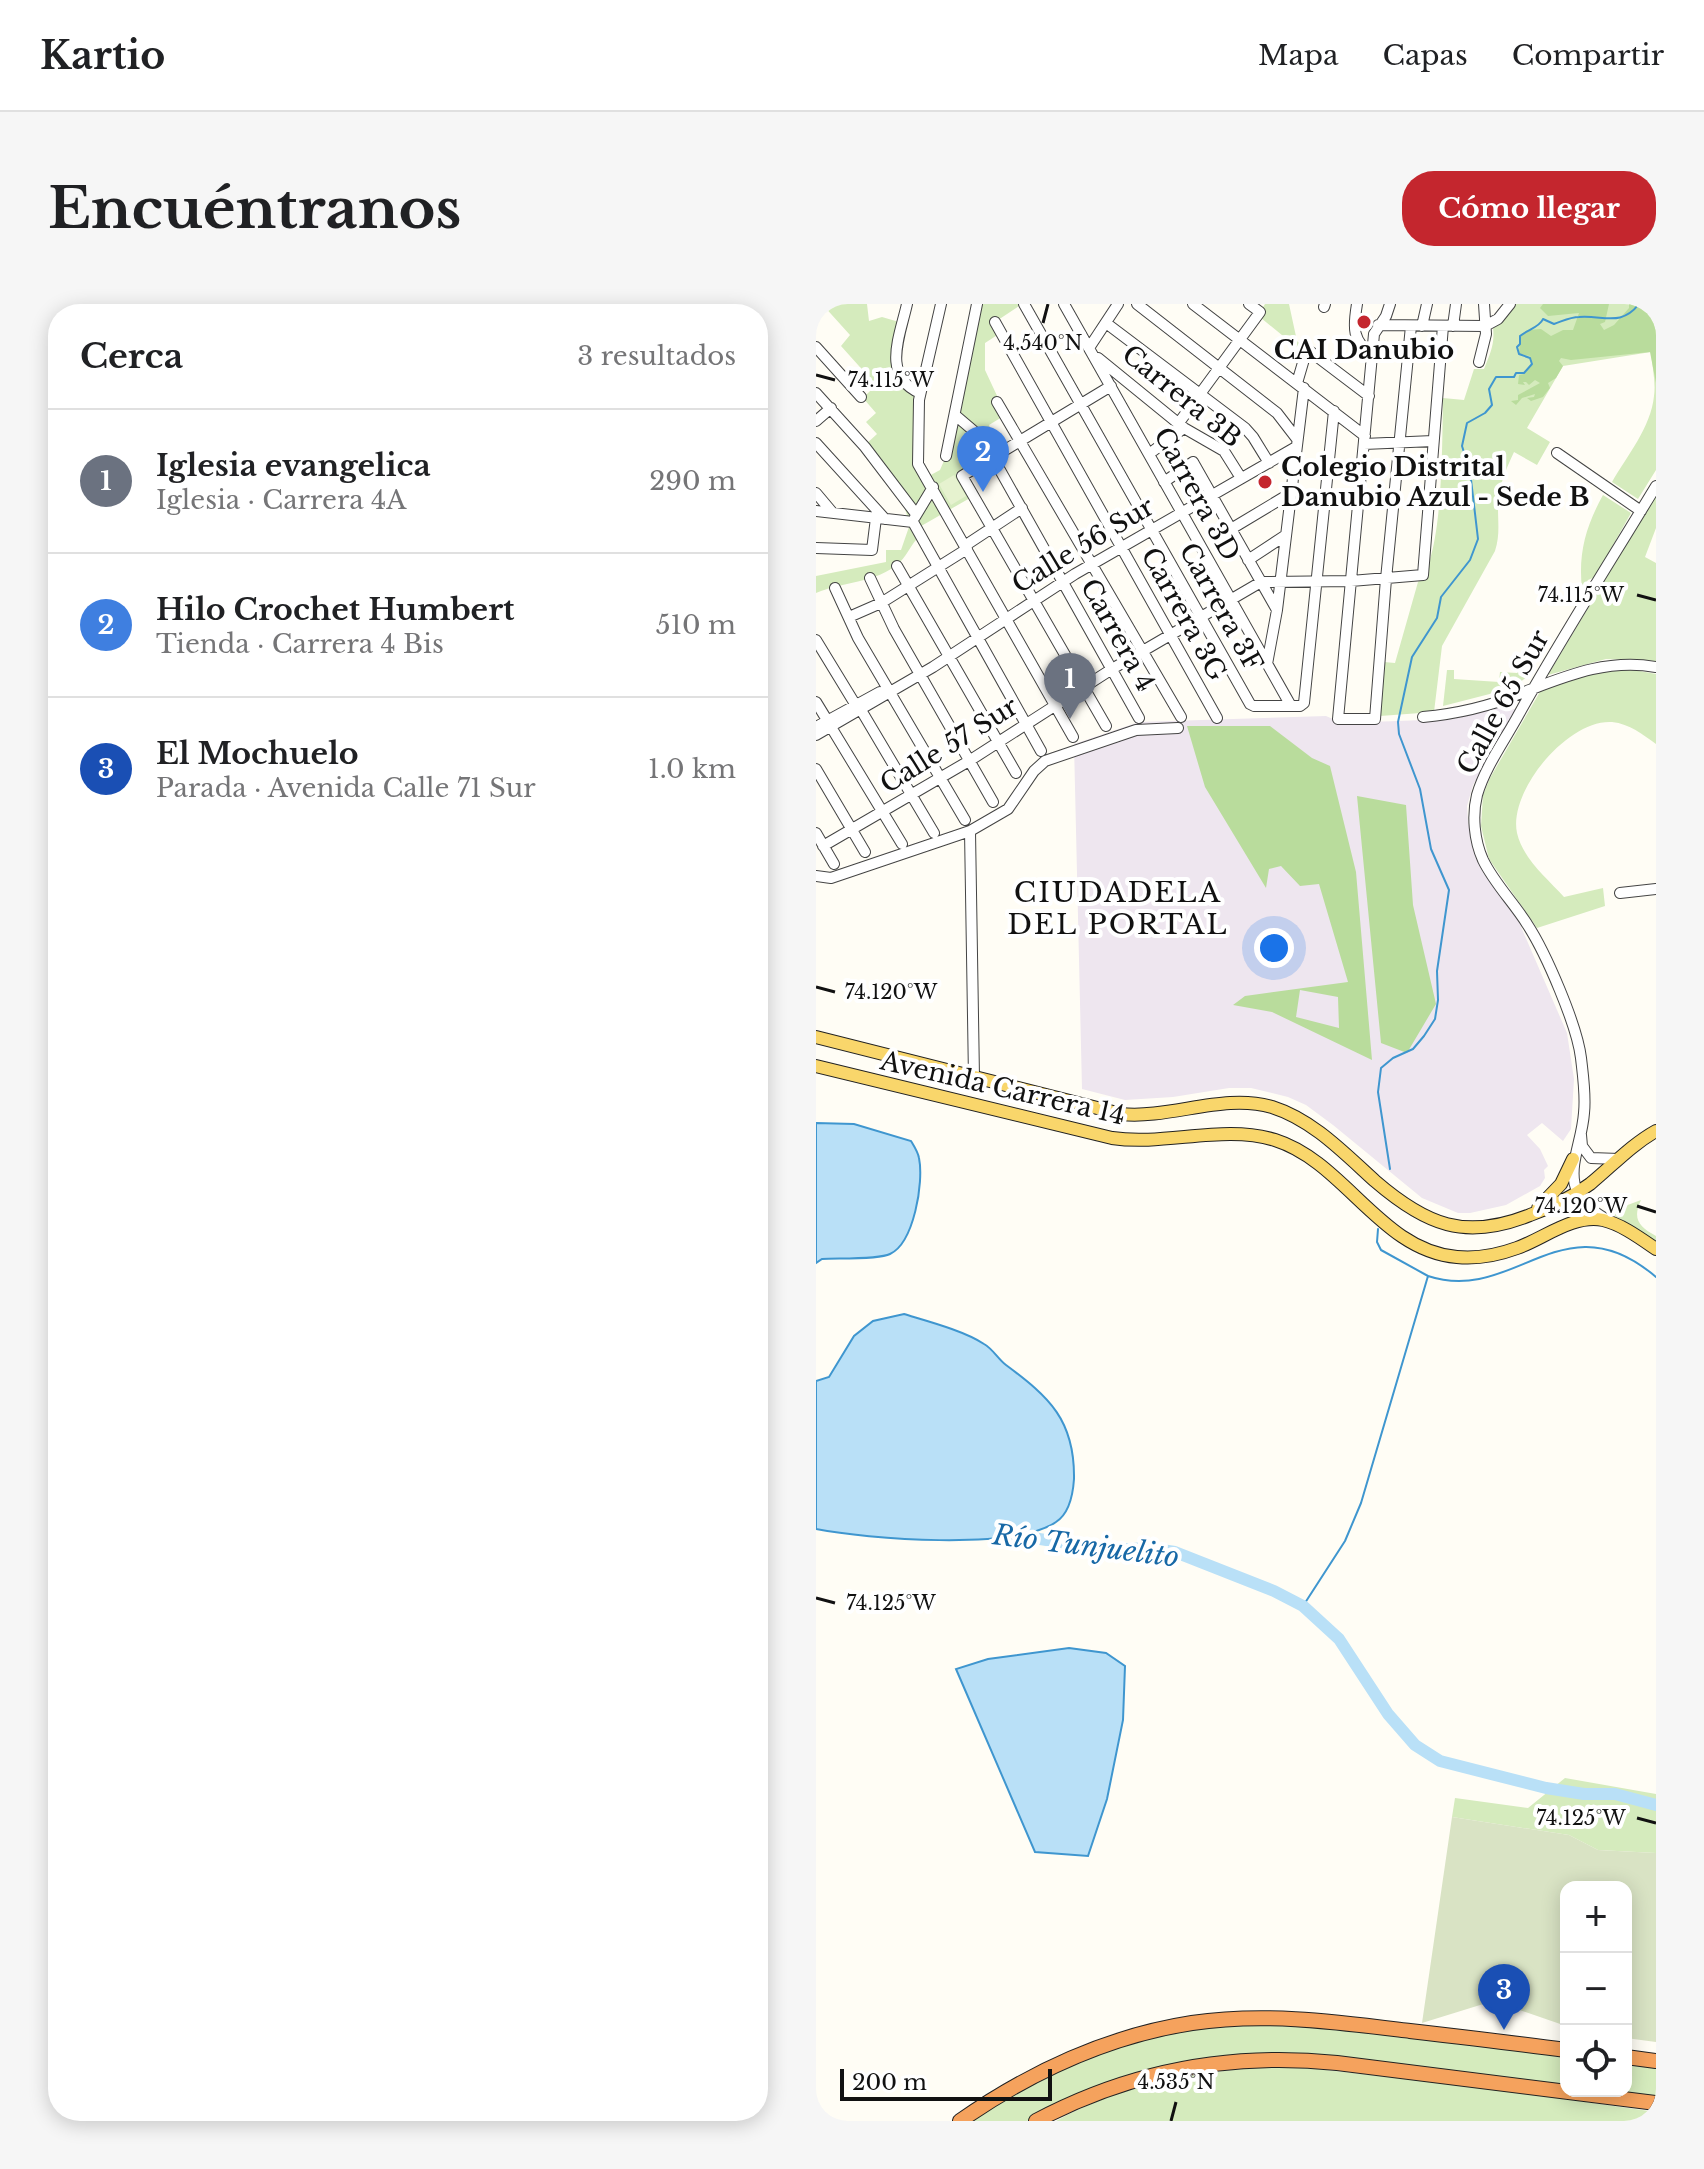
<!DOCTYPE html>
<html lang="es">
<head>
<meta charset="utf-8">
<style>
	body { margin:0; font-family:"Libre Baskerville",serif; background:#f6f6f6; color:#202124 }
	.controls { position:absolute; right:24px; bottom:24px; display:grid; overflow:hidden; border-radius:16px; box-shadow:0 4px 20px #0003 }
	.controls button { width:72px; height:72px; display:grid; place-items:center; padding:0; border:0; border-bottom:2px solid #e0e0e0; background:#fff; color:#202124; font:40px sans-serif }
	.scale { position:absolute; left:24px; bottom:20px; width:212px; box-sizing:border-box; padding-left:8px; border:4px solid #111; border-top:0; font-size:22px; line-height:28px; white-space:nowrap; color:#111; -webkit-text-stroke:6px #fff; paint-order:stroke }
	.you { position:absolute; left:458px; top:644px; width:28px; height:28px; margin:-20px; border:6px solid #fff; border-radius:50%; background:#1a73e8; box-shadow:0 0 0 12px #1a73e833 }
	.badge { display:grid; place-items:center; width:52px; height:52px; border-radius:50%; background:#c4262e; color:#fff; font-size:26px; font-weight:700 }
	.pin { position:absolute; translate:-50% -66px; filter:drop-shadow(0 2px 4px #0008) }
	.pin::after { content:''; position:absolute; top:42px; width:28px; height:24px; background:inherit; clip-path:polygon(0 0,100% 0,50% 100%) }
	.list { margin:0; padding:0; list-style:none }
	h2 { display:flex; justify-content:space-between; align-items:center; height:104px; margin:0; padding:0 32px; font-size:34px }
	h2 small { font-size:26px; font-weight:400; color:#757577 }
	.list li { display:grid; grid-template-columns:52px 1fr auto; gap:24px; align-items:center; box-sizing:border-box; height:144px; padding:0 32px; border-top:2px solid #e0e0e0 }
	.list b { display:block; font-size:30px; white-space:nowrap }
	.list p { margin:0; font-size:26px; white-space:nowrap; color:#757577 }
	.list em { font-size:26px; font-style:normal; color:#757577 }
	.icon { flex:none; width:44px; height:44px; fill:none; stroke:currentColor; stroke-width:2; stroke-linecap:round; stroke-linejoin:round }
	.map { position:relative; flex:none; width:840px; height:1817px; overflow:hidden; border-radius:32px }
	header { display:flex; align-items:center; gap:48px; box-sizing:border-box; height:112px; padding:0 40px; background:#fff; border-bottom:2px solid #e0e0e0 }
	header strong { font-size:38px }
	nav { display:flex; gap:44px; margin-inline-start:auto; font-size:28px }
	.intro { display:flex; align-items:center; justify-content:space-between; box-sizing:border-box; height:192px; padding:0 48px }
	h1 { margin:0; font-size:56px }
	.button { padding:20px 36px; border-radius:32px; background:#c4262e; color:#fff; font-size:28px; font-weight:700 }
	main { display:flex; gap:48px; padding:0 48px }
	aside { flex:1; background:#fff; border-radius:32px; box-shadow:0 4px 20px #0003 }
	.map>svg:first-child { display:block }
</style>
</head>
<body>
<header>
<strong>Kartio</strong>
<nav><a>Mapa</a><a>Capas</a><a>Compartir</a></nav>
</header>
<div class="intro"><h1>Encuéntranos</h1><a class="button">Cómo llegar</a></div>
<main>
<aside>
<h2>Cerca<small>3 resultados</small></h2>
<ul class="list">
<li><span class="badge" style="background:#6b7280">1</span><div><b>Iglesia evangelica</b><p>Iglesia · Carrera 4A</p></div><em>290 m</em></li>
<li><span class="badge" style="background:#3f7fe0">2</span><div><b>Hilo Crochet Humbert</b><p>Tienda · Carrera 4 Bis</p></div><em>510 m</em></li>
<li><span class="badge" style="background:#1a4fb4">3</span><div><b>El Mochuelo</b><p>Parada · Avenida Calle 71 Sur</p></div><em>1.0 km</em></li>
</ul>
</aside>
<div class="map">
<svg width="840" height="1817" viewBox="0 0 840 1817">
	<rect width="100%" height="100%" fill="#fffdf5"/>
	<path fill="#eee6ef" d="M689 401 700 406 657 481 651 502 652 518 661 556 668 570 702 616 751 729 758 775 755 825 747 837 726 819 711 831 724 845 732 862 728 866 729 874 724 882 690 901 654 909H642L606 894 517 821 490 801 472 793 435 784H413L357 793 309 796 266 785 258 440 323 418 510 412 526 419 636 415Z"/>
	<path fill="#d5ebbd" d="M6 0H51L53 17 66 13 83 18 80 74 91 86 100 91 98 156 111 173 124 166 130 152 161 0H206L179 18 186 28 169 39V66L183 96 186 113 173 121 176 128 163 137 170 149 140 170 154 194 100 225 103 233C95 240 92 250 84 258 60 280 27 277 0 289V272L70 258V246H85L94 220 81 181 49 141 61 130 50 118 60 109 47 94 60 81 25 42 34 31Z
		M449 0H473L481 37 485 41 483 45 445 14 444 8Z
		M700 0H840V166L822 195 796 178C811 152 835 123 838 92 840 78 836 62 835 48L747 62 711 124 734 138 721 161 698 148C690 165 682 183 682 203 682 219 684 232 679 247L626 342 618 408 564 412 568 358 579 359 602 278C628 255 626 132 627 94L648 96 658 65H668C674 50 679 40 677 24Z
		M787 191 815 209 779 273 772 276 766 285C762 249 770 222 787 191Z
		M840 191V224L829 253 840 259V357L790 355 732 371Z
		M709 347 724 348 712 372 697 384 627 402 631 366H638V375L683 378 684 368 701 369 702 365H706Z
		M807 364 840 370V440C826 430 814 420 796 418 752 415 692 487 701 529 707 555 731 574 748 593L787 584 789 602 721 624 673 555 665 522 667 491 674 474 725 386 750 375Z
		M825 896C816 915 823 923 840 932V937L793 908Z
		M749 1474 840 1490V1549L782 1546 753 1531 636 1513 639 1494 712 1504Z
		M470 1718 750 1750V1784L410 1753 373 1756 341 1763 278 1784 242 1800 211 1817H153C173 1804 193 1789 215 1777 293 1734 382 1722 470 1718Z
		M810 1758 840 1761V1795L774 1787H810Z
		M437 1764H492L664 1783 840 1808V1817H240C301 1783 368 1770 437 1764Z"/>
	<path fill="#b9dc9c" fill-rule="evenodd" d="M727 0H793L789 18 784 20 788 26 798 21 813 4V0H840V79L834 48 755 56 745 54 743 57 747 62 740 74 732 79 734 84 727 93 715 97 711 94 718 93 719 90 706 94 700 101 695 97 702 96V91L724 79 719 76 713 81 710 78H707L709 81 702 80 703 71 708 70 717 60 714 52 703 50 704 32 711 26 725 25 735 32 747 26H757L763 9 732 12 724 4Z
		M371 422H454L496 454 514 462 540 568 556 756 456 708 417 701 429 692 532 678 503 580 484 582 465 562 453 565 450 584 389 483ZM484 686 522 693 523 724 480 713Z
		M541 492 590 501 597 601 620 700 591 749 565 739Z"/>
	<path fill="#d9e3c4" d="M636 1513 753 1531 782 1546 840 1549V1738L810 1734V1583H750V1722L677 1697 606 1719Z"/>
	<path fill="#e6f2cf" d="M138 171 150 192 135 201 123 180Z"/>
	<path fill="#b9e0f7" stroke="#3f96cf" stroke-width="2" d="M0 819 38 820 95 837C98 842 102 848 103 854 108 878 98 939 74 950 62 956 21 954 6 955L0 959Z
		M88 1010C111 1017 149 1027 168 1040 177 1045 182 1055 190 1061 233 1093 259 1116 258 1175 257 1190 254 1209 240 1218 198 1247 51 1235 0 1225V1077L13 1073 38 1032 57 1017Z
		M253 1344 290 1349 309 1362 307 1416 291 1495 272 1552 219 1548 140 1365 172 1355Z"/>
	<g fill="none" stroke-linecap="round" stroke-linejoin="round">
		<path stroke="#3f96cf" stroke-width="2" d="M574 865 562 788 565 764 577 754 597 745 608 732 619 715 622 696 621 667 633 586 615 545 604 485 583 430 582 418 596 353 621 314 625 293 654 256 662 235 654 167 646 142 651 119 669 109 676 101 673 85 680 73H698L700 69H708L716 60 714 54 703 50 701 43 704 40V32C711 26 724 23 727 15L738 20C747 17 754 13 763 13 788 11 805 23 823 0
			M612 972C699 1001 747 893 840 973
			M487 1302 529 1237 545 1199 612 972 565 946 561 938 562 925"/>
		<path stroke="#b9e0f7" stroke-width="12" d="M186 1229 293 1246 332 1244 359 1248 458 1287 487 1302 523 1335 572 1410 599 1441 624 1457 730 1484 768 1490H799L840 1501"/>
		<defs>
			<path id="minor" d="M91 0C84 32 65 72 104 89
				M125 0 103 96 102 160 257 433
				M208 0 434 400 438 402H484L488 399 518 107
				M248 0 475 402
				M321 0 461 109 481 135
				M377 0 549 132
				M541 0C537 24 536 37 557 52
				M574 0 570 12 558 30 522 415H559L570 275 595 22
				M508 3 509 0
				M179 18 401 414
				M290 19 429 124 437 133 453 159
				M562 21 669 22 682 15 694 0
				M606 22 611 0
				M637 22 640 0
				M0 43 45 93
				M273 44 302 0
				M282 54 368 124 408 147 425 174
				M663 58 670 30 668 0
				M481 79 491 45 553 92
				M0 89 49 143 100 210
				M181 98 365 413
				M139 111 166 134 323 414
				M0 117 15 104
				M362 120 444 8 433 0
				M0 139 69 215
				M548 140 617 137
				M741 149 825 207
				M333 150 368 124
				M130 152 161 0
				M348 178 377 158 461 306
				M0 189 16 208
				M0 207 97 218
				M99 213 117 183
				M97 218 225 447
				M415 225 475 189
				M150 241 206 204
				M0 244 56 246 60 214
				M432 256 470 231
				M81 262 200 469
				M54 274 78 325 177 498
				M19 284 42 334 149 516
				M33 313 65 299 151 245
				M0 336 39 400
				M451 360 461 306 488 84
				M0 398 11 416
				M45 406 118 529
				M607 413C639 410 674 402 703 390 748 373 790 354 840 363
				M290 422 146 172 295 82
				M0 423 64 388
				M15 423 86 540
				M0 431 117 363 259 270 480 143
				M0 465 49 548
				M154 527 158 774
				M0 529 18 560
				M7 542 153 457 296 365 445 278 535 277 607 271 627 22
				M0 572 15 574 154 527 192 505 218 467 229 457 320 426 362 424
				M804 589 840 585
				M765 831 766 842 775 854 803 855
				M790 915C736 885 765 851 768 809 770 791 767 772 765 754 761 721 730 649 711 620 698 599 678 579 667 556 658 536 656 511 661 491 669 463 689 436 703 410 746 333 794 258 840 182"/>
			<path id="major" d="M0 733 305 810C355 815 407 789 456 803 497 816 528 849 559 877 610 921 649 937 714 911 736 903 755 894 774 880 796 862 815 841 840 827
				M0 762 296 834C350 842 407 820 459 836 529 858 565 947 641 953 662 955 682 951 701 944 727 935 757 910 787 916 805 920 824 934 840 945
				M722 904 745 880 757 855"/>
			<path id="highway" d="M810 1753 840 1757
				M144 1817C213 1769 292 1732 376 1719 449 1708 521 1718 594 1727 646 1733 698 1739 750 1746
				M220 1817C314 1767 416 1748 521 1759L840 1799"/>
		</defs>
		<use href="#minor" stroke="#444" stroke-width="12"/>
		<use href="#major" stroke="#222" stroke-width="14"/>
		<use href="#highway" stroke="#222" stroke-width="16"/>
		<use href="#minor" stroke="#fff" stroke-width="10"/>
		<use href="#major" stroke="#f9d66b" stroke-width="12"/>
		<use href="#highway" stroke="#f5a25d" stroke-width="14"/>
	</g>
	<path fill="none" stroke="#111" stroke-width="3" d="M227 19 232 0M0 71 19 76M821 291 840 296M0 683 19 688M821 902 840 908M0 1294 19 1299M821 1514 840 1519M355 1817 360 1798"/>
	<g fill="#c4262e" stroke="#fff" stroke-width="3">
		<circle cx="548" cy="18" r="8"/>
		<circle cx="449" cy="178" r="8"/>
	</g>
	<g text-anchor="middle" dominant-baseline="central" stroke-width="8" stroke-linejoin="round" paint-order="stroke">
		<g font-size="26" font-weight="bold" fill="#111" stroke="#fff">
			<text x="548" y="46">CAI Danubio</text>
			<text x="465" y="163" text-anchor="start">Colegio Distrital<tspan x="465" dy="30">Danubio Azul - Sede B</tspan></text>
		</g>
		<g font-size="26" fill="#111" stroke="#fff">
			<text transform="translate(366 92) rotate(39)">Carrera 3B</text>
			<text transform="translate(381 190) rotate(61)">Carrera 3D</text>
			<text transform="translate(267 241) rotate(-31)">Calle 56 Sur</text>
			<text transform="translate(405 303) rotate(61)">Carrera 3F</text>
			<text transform="translate(368 310) rotate(61)">Carrera 3G</text>
			<text transform="translate(302 331) rotate(61)">Carrera 4</text>
			<text transform="translate(687 398) rotate(-61)">Calle 65 Sur</text>
			<text transform="translate(133 441) rotate(-32)">Calle 57 Sur</text>
			<text transform="translate(187 784) rotate(13)">Avenida Carrera 14</text>
		</g>
		<g font-size="28" letter-spacing="2" fill="#111" stroke="#fff">
			<text x="302" y="588">CIUDADELA<tspan x="302" dy="32">DEL PORTAL</tspan></text>
		</g>
		<g font-size="28" font-style="italic" fill="#1768a6" stroke="#fff">
			<text transform="translate(270 1242) rotate(7)">Río Tunjuelito</text>
		</g>
	</g>
	<g font-size="20" text-anchor="middle" fill="#111" stroke="#fff" stroke-width="8" stroke-linejoin="round" paint-order="stroke">
		<text x="227" y="46">4.540°N</text>
		<text x="75" y="83">74.115°W</text>
		<text x="765" y="298">74.115°W</text>
		<text x="75" y="695">74.120°W</text>
		<text x="765" y="909">74.120°W</text>
		<text x="75" y="1306">74.125°W</text>
		<text x="765" y="1521">74.125°W</text>
		<text x="360" y="1785">4.535°N</text>
	</g>
</svg>
<div class="controls">
<button>+</button>
<button>−</button>
<button><svg class="icon" aria-label="locate" viewBox="0 0 24 24"><circle cx="12" cy="12" r="6"/><path d="M12 2v4M12 18v4M2 12h4M18 12h4"/></svg></button>
</div>
<div class="scale">200 m</div>
<div class="you"></div>
<div class="pin badge" style="left:254px;top:415px;background:#6b7280">1</div>
<div class="pin badge" style="left:167px;top:188px;background:#3f7fe0">2</div>
<div class="pin badge" style="left:688px;top:1726px;background:#1a4fb4">3</div>
</div>
</main>
</body>
</html>
